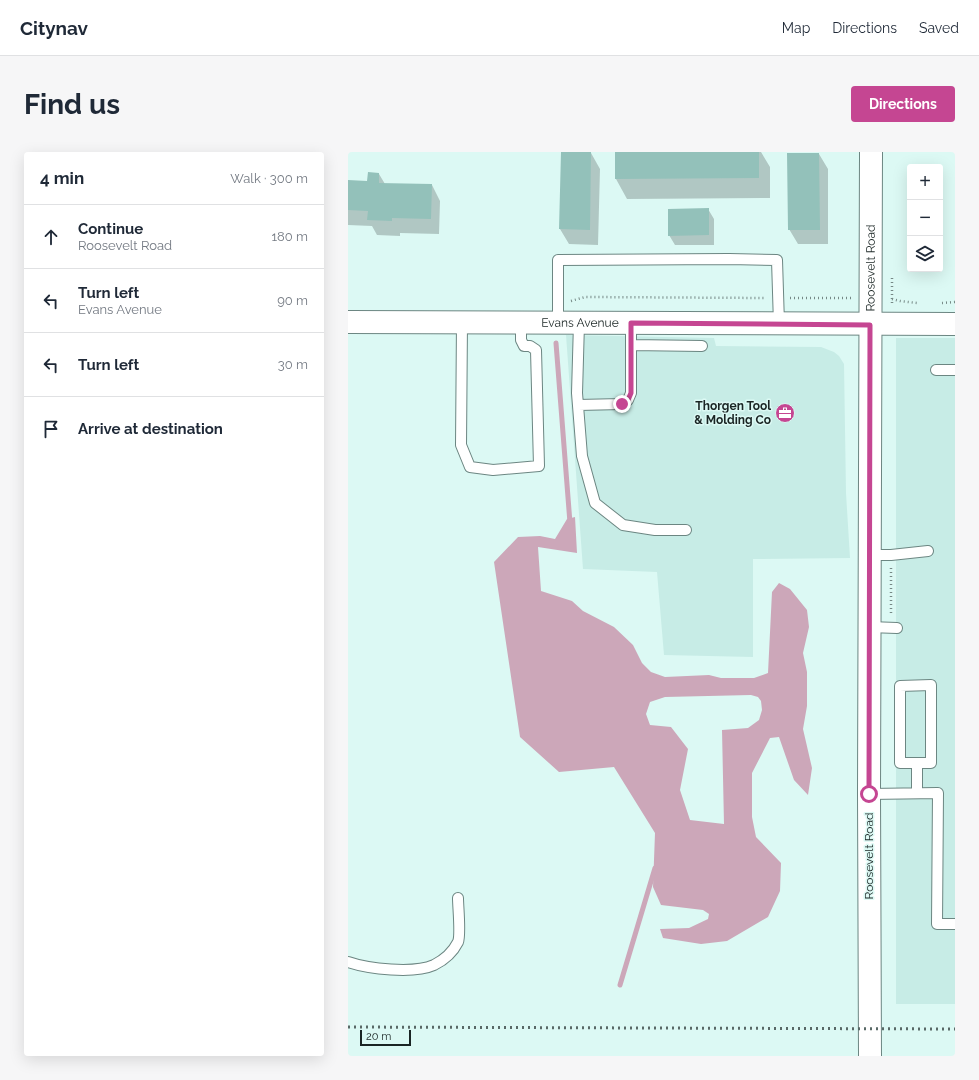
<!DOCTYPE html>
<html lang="en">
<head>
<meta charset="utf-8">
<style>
	body { margin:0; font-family:Raleway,sans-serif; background:#f6f6f7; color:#1f2937 }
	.controls { position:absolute; right:12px; top:12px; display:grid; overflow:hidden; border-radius:4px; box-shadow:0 4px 16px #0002 }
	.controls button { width:36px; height:36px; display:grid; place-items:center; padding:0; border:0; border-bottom:1px solid #e0e1e3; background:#fff; color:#1f2937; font:20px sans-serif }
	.scale { position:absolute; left:12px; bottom:10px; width:51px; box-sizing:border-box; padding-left:4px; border:2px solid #1a2524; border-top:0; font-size:11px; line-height:14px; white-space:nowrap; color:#1a2524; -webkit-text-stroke:3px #dcf9f4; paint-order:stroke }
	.stop { position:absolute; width:12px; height:12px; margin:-9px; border:3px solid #c54692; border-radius:50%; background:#fff }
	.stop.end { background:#c54692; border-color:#fff; box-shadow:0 1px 4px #0008 }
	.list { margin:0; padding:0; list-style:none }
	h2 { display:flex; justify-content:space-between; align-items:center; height:52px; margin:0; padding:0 16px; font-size:17px }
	h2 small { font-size:13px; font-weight:400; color:#747a83 }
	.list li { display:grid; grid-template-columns:26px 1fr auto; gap:12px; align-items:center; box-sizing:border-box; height:64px; padding:0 16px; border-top:1px solid #e0e1e3 }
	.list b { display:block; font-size:15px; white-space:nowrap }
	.list p { margin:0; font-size:13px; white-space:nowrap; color:#747a83 }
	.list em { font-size:13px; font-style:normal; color:#747a83 }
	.icon { flex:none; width:22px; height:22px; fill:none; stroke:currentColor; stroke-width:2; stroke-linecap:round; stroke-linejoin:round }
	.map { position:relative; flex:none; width:607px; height:904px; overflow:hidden; border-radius:4px }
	header { display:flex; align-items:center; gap:24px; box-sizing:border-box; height:56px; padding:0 20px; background:#fff; border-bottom:1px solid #e0e1e3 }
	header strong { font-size:19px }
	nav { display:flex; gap:22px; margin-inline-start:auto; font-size:14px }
	.intro { display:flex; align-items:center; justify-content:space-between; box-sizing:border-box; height:96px; padding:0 24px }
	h1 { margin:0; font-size:28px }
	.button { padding:10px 18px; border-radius:4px; background:#c54692; color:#fff; font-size:14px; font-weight:700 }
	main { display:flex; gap:24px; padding:0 24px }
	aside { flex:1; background:#fff; border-radius:4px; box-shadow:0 4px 16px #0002 }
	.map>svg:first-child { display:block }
</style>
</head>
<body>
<header>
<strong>Citynav</strong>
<nav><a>Map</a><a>Directions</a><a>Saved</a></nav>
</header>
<div class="intro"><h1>Find us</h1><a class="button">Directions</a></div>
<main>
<aside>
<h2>4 min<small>Walk · 300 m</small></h2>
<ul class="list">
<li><svg class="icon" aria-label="ahead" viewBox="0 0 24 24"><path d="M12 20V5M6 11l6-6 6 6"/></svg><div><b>Continue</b><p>Roosevelt Road</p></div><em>180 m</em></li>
<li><svg class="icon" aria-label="left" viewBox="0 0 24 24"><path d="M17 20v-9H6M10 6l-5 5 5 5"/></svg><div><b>Turn left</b><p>Evans Avenue</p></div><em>90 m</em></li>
<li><svg class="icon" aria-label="left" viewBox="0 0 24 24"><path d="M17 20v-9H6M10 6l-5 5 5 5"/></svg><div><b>Turn left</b></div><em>30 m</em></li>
<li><svg class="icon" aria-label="arrive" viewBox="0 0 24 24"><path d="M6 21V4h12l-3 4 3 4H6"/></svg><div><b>Arrive at destination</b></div></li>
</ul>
</aside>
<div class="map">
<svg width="607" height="904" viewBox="0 0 607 904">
	<rect width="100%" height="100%" fill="#dcf9f4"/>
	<path fill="#c7ece6" d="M218 183 366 186 368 194 473 195 486 200 491 204 496 212 498 341 502 406 405 407V505L316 503 309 420 235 417Z
		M548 186H607V852H548Z"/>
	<path fill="#cca7b9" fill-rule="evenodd" d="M227 365 229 401 190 395 193 439 224 449 235 459 266 475 285 493 294 511 303 520 317 525 361 523 373 526H406L420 521 424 440 431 431 442 437 459 458 461 475 455 501 459 520V554L455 577 464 616 460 643 446 628 431 585 422 586 404 621V665L408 685 433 711 432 739 420 765 379 789 353 792 315 786 312 777 341 776 360 767 361 762 355 758 313 753 305 735 307 681 266 615 211 620 172 585 146 410 170 385 192 384 207 387 219 367ZM403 543 410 545 413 549 414 558 411 568 400 576 374 578 376 672 342 668 332 638 340 597 323 575 302 573 298 562 302 550 317 545Z"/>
	<path fill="#0003" d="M268 0H413L422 15V46L279 47 268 27Z
		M243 1 252 17 250 93 221 92 212 77Z
		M471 2 480 17V92H450L441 77Z
		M31 22 37 32 84 33 92 49 91 82 52 81V84L29 83 24 74 0 73V29L20 30Z
		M360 57 366 67V93H327L321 83Z"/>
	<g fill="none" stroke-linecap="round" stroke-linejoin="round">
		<path stroke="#cca7b9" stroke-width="5" d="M208 191 222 371
			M272 833 307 716"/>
	</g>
	<path fill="#93c1ba" d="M213 0H243L242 78 211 77Z
		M267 0H411V26L267 27Z
		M439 1H471L472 78H440Z
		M20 20 31 21V31L84 32 83 67 44 66V69L19 68 20 59 0 58V28L19 29Z
		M361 56V83L320 84V57Z"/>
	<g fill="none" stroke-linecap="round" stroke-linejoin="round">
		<defs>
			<path id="service" d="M114 170 113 293 122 315 145 318 191 314 188 198 182 194H176L173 188V171
				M210 171V108L381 107 429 108 431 172
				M231 171 229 241 234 304 247 351 275 373 307 378H338
				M283 193 354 194
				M588 218H607
				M230 253 274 252 280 248 283 241V171
				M522 403H543L580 399
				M521 475 549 476
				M569 611H552V534L583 533V611H569V641
				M521 642 590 641 589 772H607
				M0 810C20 817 66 822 86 813 96 808 105 800 110 790 113 783 110 755 110 746"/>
			<g id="tertiary">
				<path id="s1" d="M0 170 607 172"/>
				<path id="s2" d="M522 904 521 642 523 0"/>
			</g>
		</defs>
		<use href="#service" stroke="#6c8682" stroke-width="12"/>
		<use href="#tertiary" stroke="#6c8682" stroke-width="24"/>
		<path stroke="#768986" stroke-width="2.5" stroke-dasharray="1 3" stroke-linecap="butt" d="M544 126V153
			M442 146H503
			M544 147 552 149 569 151
			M223 149 237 145 417 146
			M594 151 607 150
			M543 416V463"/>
		<use href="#service" stroke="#fff" stroke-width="10"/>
		<use href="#tertiary" stroke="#fff" stroke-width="22"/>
		<path stroke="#586866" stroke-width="3" stroke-dasharray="2 4" stroke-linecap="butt" d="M0 875 607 877"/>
	</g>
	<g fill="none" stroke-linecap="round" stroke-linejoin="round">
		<path stroke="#c54692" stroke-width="5" d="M274 252 280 248 283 241V171L522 173 521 642"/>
	</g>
	<defs>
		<symbol id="office-disc" viewBox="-11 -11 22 22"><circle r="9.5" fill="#c54692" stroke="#dcf9f4"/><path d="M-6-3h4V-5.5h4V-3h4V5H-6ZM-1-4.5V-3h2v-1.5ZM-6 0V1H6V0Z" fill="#fff"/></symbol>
	</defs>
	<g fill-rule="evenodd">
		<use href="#office-disc" x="426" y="250" width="22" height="22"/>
	</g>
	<g text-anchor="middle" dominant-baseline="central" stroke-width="3" stroke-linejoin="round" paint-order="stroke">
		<g font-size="12" fill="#1a2524" stroke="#dcf9f4">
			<text stroke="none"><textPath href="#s2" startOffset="788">Roosevelt Road</textPath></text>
			<text stroke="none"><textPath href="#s1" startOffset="232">Evans Avenue</textPath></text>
			<text transform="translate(521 704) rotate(-90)">Roosevelt Road</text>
		</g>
		<g font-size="12" font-weight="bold" fill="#1a2524" stroke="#dcf9f4" text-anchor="end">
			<text x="423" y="254">Thorgen Tool<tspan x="423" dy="14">&amp; Molding Co</tspan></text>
		</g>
	</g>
</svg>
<div class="controls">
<button>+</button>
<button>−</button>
<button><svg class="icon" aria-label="layers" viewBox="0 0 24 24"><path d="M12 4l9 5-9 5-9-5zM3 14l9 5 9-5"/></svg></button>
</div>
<div class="scale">20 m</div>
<div class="stop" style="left:521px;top:642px"></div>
<div class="stop end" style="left:274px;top:252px"></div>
</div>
</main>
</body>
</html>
